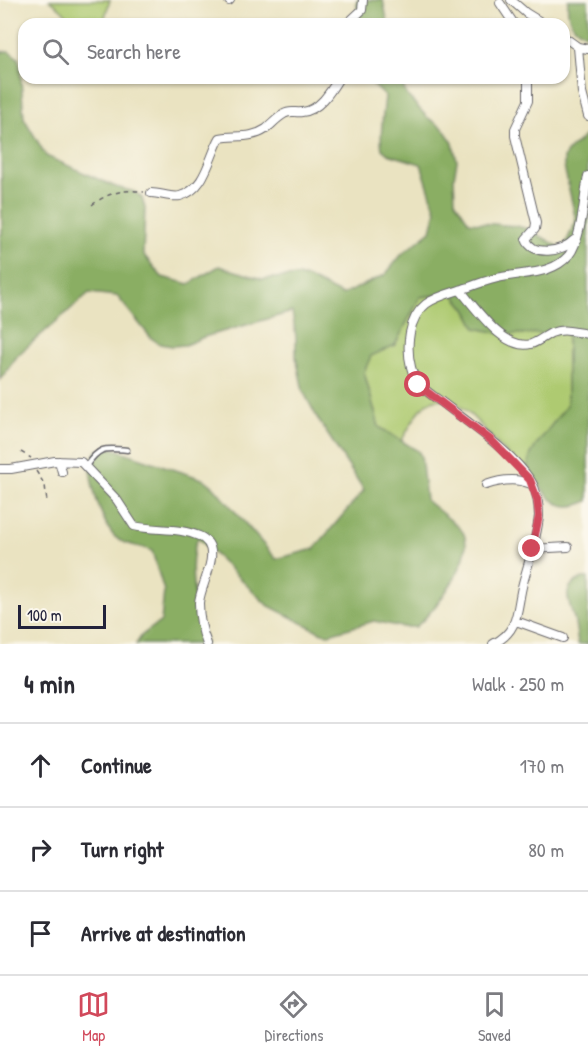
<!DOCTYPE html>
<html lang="en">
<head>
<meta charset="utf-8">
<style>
	body { margin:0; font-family:"Patrick Hand",sans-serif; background:#f2f2f3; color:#2b2b33 }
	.scale { position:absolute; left:18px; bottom:15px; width:88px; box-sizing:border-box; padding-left:6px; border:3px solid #22223b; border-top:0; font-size:16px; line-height:21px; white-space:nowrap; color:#22223b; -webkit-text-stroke:4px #fbf7ec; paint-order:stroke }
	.stop { position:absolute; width:18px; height:18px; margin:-14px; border:4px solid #d1495b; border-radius:50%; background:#fff }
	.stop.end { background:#d1495b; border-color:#fff; box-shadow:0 2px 6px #0008 }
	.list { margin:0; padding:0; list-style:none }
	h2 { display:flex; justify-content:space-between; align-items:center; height:78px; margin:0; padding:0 24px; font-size:26px }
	h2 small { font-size:20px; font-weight:400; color:#7c7c81 }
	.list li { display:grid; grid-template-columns:39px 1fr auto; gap:18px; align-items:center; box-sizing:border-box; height:84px; padding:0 24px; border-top:2px solid #e1e1e2 }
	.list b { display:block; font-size:22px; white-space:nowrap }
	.list em { font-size:20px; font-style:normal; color:#7c7c81 }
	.icon { flex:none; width:33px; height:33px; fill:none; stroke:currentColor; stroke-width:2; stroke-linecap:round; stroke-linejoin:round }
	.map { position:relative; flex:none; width:588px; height:644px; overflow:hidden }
	.search { position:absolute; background:#fff; box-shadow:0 2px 4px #0004; left:18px; right:18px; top:18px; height:66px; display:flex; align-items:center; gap:15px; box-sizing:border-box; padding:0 21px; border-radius:18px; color:#7c7c81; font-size:22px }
	.sheet { height:330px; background:#fff }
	nav { display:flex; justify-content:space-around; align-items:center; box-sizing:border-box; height:84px; border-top:2px solid #e1e1e2; background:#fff; font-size:16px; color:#7c7c81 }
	nav a { display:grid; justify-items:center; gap:3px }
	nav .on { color:#d1495b }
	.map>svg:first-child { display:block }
</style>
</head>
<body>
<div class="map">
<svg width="588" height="644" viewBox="0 0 588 644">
	<rect width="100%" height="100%" fill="#fbf7ec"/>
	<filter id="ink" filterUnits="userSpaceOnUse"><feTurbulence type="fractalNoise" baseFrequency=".0167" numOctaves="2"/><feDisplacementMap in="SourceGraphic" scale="12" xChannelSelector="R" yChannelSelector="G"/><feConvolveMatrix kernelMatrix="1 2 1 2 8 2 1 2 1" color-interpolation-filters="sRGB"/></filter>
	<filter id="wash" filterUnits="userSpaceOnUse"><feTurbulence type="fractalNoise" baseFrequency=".008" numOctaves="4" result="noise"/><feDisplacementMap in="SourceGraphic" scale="24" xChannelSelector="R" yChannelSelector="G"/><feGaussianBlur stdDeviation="1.35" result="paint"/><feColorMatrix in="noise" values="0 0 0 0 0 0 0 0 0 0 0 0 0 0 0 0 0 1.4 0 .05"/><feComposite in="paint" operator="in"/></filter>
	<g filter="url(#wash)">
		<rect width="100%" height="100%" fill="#eae3c1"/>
		<path fill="#aeca71" stroke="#687656" stroke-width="1.5" d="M49 0H110L103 24H71C67 12 59 7 49 0Z
			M453 293 466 309 476 328 503 334 567 333V405L531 454 527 468C520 463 511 458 505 452 487 435 456 385 428 403 416 411 409 430 401 441L379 427 364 372 370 356 395 345 420 297Z"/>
		<path fill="#8aae63" stroke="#56684f" stroke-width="1.5" d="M357 0H383L388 24H352L357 14Z
			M568 0H588V35C571 28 566 18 568 0Z
			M9 51 18 58 20 66 24 118 46 156 116 187 135 192 142 198 145 208 143 254 162 277 189 284 219 266 262 279 297 276 308 278 342 295 385 275 402 254 431 231 436 211 421 164 388 154 382 149C379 137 384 110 385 96L366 78H401L406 94 427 117 443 128 453 143 457 161 454 177 455 201 469 222 516 226 528 229 563 249 576 221 564 166V157L568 151 588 133V501C555 517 545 492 527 468L531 454 537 444 567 405V333L503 334 476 328 466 309 453 293 420 297 395 345 371 356 364 372 379 427 418 451 421 456 426 500C434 508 461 526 464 534 475 561 434 610 416 627H401L374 621 329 634 322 633 267 605 198 538C185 563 197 618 206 644H136L142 635 161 621 164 591 152 551C140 545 123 546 114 536 102 523 82 468 95 453 99 448 106 448 112 448L205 480 214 487 276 559 314 549 364 490 319 421 303 391 296 357V337L292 312 204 337 185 345 172 346 160 344 151 338 117 296 89 293 18 355 0 380V235L2 234 0 52Z
			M583 578H588V644H578C577 636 576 627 574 619 569 600 559 588 583 578Z"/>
	</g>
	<g filter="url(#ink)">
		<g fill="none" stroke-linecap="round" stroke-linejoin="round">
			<defs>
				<path id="service" d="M86 466C100 446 105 448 127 450"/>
				<path id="minor" d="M511 0 526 13 544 24
					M229 1 230 0
					M500 3 514 24
					M347 24 362 10 363 0
					M564 37 578 47 588 49
					M578 47 582 93 588 116
					M528 78V101L515 129V136L536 223 535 229 526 239C532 257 563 252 574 240
					M151 193C160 193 172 198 180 196 206 189 209 157 220 138 236 135 251 139 266 129 272 124 277 118 284 114 290 110 295 113 302 112 319 111 331 91 339 78
					M460 290C476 308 504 351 531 344 538 342 545 336 551 333 563 328 576 332 588 334
					M59 461 62 472
					M0 469H11L55 461 81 462 117 500 134 526C155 531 179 527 199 536 226 548 200 583 199 603 199 617 202 631 207 644
					M486 485C500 480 517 478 531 484
					M532 549 568 547
					M516 621 563 638
					M493 644C521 630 516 608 523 583 529 561 537 538 539 516 539 506 537 490 531 481 512 452 471 425 443 403 429 393 415 385 411 367 406 347 408 318 426 304 437 296 451 293 463 289 476 285 489 279 502 277 526 272 552 275 569 255 582 239 584 196 588 176"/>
			</defs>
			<use href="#service" stroke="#68666a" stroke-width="7"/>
			<use href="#minor" stroke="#68666a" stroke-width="10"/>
			<path stroke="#68666a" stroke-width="1.5" stroke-dasharray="4.5 4.5" stroke-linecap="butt" d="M92 205C107 193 125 188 144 192
				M21 452 31 458
				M36 471 45 485 47 502"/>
			<use href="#service" stroke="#fff" stroke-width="4"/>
			<use href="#minor" stroke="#fff" stroke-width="8"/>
		</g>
	</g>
	<g fill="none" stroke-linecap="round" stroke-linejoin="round" filter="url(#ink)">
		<path stroke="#d1495b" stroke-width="8" d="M418 385 492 441 530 480 537 499 539 516 532 549"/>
	</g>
</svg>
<div class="scale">100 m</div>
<div class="stop" style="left:418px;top:385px"></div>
<div class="stop end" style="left:532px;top:549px"></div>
<div class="search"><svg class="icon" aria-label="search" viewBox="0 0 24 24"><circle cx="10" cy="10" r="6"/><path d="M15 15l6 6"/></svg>Search here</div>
</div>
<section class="sheet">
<h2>4 min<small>Walk · 250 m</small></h2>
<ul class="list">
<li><svg class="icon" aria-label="ahead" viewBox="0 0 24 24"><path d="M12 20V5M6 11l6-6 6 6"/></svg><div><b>Continue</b></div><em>170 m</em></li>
<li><svg class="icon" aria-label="right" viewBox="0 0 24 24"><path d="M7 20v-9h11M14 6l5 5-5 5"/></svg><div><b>Turn right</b></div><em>80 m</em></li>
<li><svg class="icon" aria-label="arrive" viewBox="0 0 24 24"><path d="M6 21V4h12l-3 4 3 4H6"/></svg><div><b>Arrive at destination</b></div></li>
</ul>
</section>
<nav>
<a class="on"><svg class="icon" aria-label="map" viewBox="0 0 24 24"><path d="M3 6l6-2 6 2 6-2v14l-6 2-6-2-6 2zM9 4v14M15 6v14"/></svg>Map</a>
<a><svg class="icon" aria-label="directions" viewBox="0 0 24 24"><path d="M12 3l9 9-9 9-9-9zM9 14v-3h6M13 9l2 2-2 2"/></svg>Directions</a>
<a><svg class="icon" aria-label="saved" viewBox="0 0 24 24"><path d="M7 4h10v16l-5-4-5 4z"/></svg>Saved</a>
</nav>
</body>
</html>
